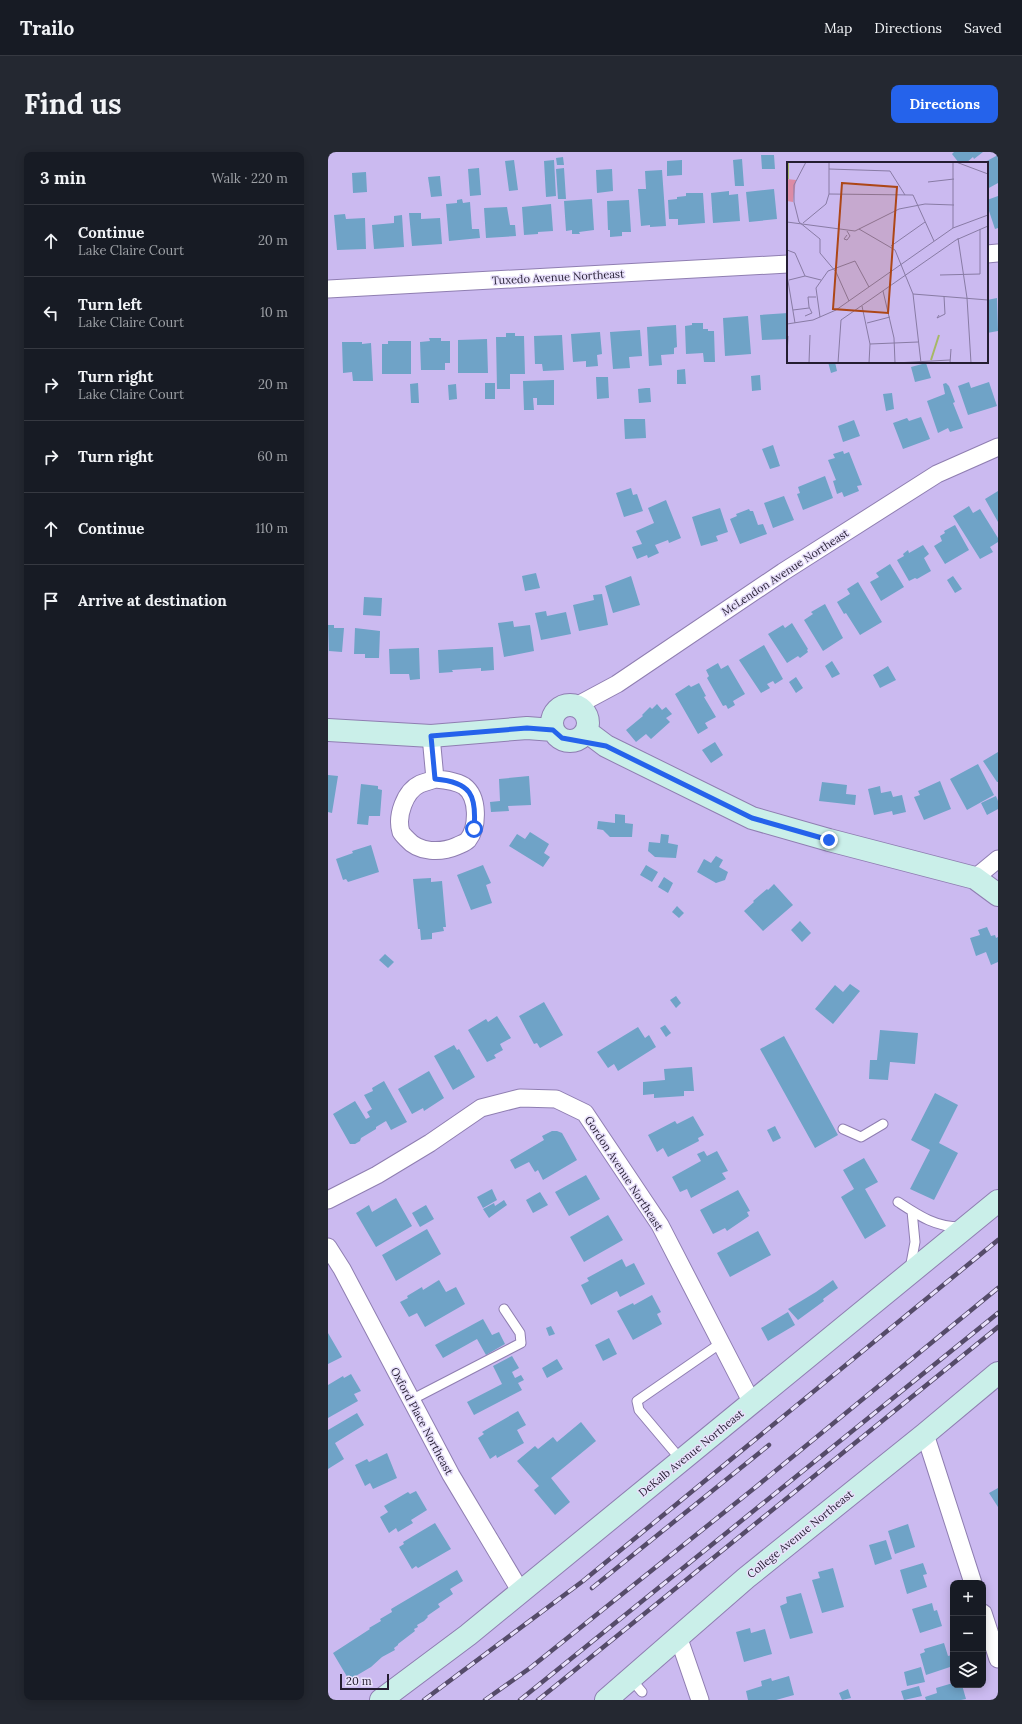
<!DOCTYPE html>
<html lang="en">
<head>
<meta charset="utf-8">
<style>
	body { margin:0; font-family:Lora,serif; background:#242831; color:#f1f3f6 }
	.controls { position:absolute; right:12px; bottom:12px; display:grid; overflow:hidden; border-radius:8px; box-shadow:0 2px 10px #0003 }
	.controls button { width:36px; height:36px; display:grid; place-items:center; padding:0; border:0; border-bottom:1px solid #363941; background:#171b24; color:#f1f3f6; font:20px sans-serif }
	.scale { position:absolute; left:12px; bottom:10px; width:49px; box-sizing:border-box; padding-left:4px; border:2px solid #241d31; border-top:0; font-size:11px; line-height:14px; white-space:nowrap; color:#241d31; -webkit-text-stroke:3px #e8e0fb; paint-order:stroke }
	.stop { position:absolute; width:12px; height:12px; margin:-9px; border:3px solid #2563eb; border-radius:50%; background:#fff }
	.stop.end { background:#2563eb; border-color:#fff; box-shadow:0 1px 4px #0008 }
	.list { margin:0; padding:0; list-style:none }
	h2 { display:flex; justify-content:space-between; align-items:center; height:52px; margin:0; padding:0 16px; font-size:17px }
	h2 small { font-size:13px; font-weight:400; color:#9ea1a6 }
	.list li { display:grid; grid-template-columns:26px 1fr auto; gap:12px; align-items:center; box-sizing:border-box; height:72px; padding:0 16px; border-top:1px solid #363941 }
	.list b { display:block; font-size:15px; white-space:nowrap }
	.list p { margin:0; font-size:13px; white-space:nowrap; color:#9ea1a6 }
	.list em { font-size:13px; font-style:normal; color:#9ea1a6 }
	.icon { flex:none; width:22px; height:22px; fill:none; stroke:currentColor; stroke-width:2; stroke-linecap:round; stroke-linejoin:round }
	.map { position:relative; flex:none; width:670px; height:1548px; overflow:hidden; border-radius:8px }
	header { display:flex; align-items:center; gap:24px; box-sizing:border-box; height:56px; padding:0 20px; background:#171b24; border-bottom:1px solid #363941 }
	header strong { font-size:19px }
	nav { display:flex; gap:22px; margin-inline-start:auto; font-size:14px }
	.intro { display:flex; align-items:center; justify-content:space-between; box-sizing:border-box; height:96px; padding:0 24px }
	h1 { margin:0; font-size:28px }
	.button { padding:10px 18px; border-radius:8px; background:#2563eb; color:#fff; font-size:14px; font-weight:700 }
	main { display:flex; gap:24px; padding:0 24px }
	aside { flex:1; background:#171b24; border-radius:8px; box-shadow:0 2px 10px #0003 }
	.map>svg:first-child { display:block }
</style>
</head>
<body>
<header>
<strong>Trailo</strong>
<nav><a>Map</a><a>Directions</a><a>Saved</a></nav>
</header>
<div class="intro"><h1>Find us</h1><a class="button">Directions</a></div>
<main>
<aside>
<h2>3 min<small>Walk · 220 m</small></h2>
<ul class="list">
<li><svg class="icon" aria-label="ahead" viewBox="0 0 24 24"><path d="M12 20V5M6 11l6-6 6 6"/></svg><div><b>Continue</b><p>Lake Claire Court</p></div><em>20 m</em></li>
<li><svg class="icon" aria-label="left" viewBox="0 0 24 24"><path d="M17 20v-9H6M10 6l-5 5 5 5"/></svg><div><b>Turn left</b><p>Lake Claire Court</p></div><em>10 m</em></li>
<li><svg class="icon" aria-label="right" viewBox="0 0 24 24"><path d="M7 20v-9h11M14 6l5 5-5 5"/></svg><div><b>Turn right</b><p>Lake Claire Court</p></div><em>20 m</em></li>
<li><svg class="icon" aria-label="right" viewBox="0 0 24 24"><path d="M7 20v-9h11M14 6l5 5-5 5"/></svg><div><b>Turn right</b></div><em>60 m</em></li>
<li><svg class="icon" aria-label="ahead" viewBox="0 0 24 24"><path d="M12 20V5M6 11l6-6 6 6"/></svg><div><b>Continue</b></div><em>110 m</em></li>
<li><svg class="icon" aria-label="arrive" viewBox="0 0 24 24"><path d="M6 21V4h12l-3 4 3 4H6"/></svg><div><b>Arrive at destination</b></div></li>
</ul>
</aside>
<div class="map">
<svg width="670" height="1548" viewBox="0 0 670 1548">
	<rect width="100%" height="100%" fill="#cbbaf0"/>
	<path fill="#6fa3c7" d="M626 0H655L646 7 645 5 638 11H631L624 2Z
		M433 3H446L447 17H434Z
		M670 3V31L659 37V11H655Z
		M235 5 236 13H229L228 6Z
		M414 7 416 34H407L405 8Z
		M186 8 190 38 181 39 177 9Z
		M226 8 228 44 218 45 216 9Z
		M354 8V23L339 24V9Z
		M151 16 153 43 142 44 140 17Z
		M236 16 238 47H230L228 17Z
		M284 17 285 39 269 41 268 18Z
		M334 18 338 74 322 75V73L313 74 310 37H318L317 19Z
		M38 20 39 40 25 41 24 21Z
		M112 24 114 44 103 45 100 25Z
		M458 34H460V55H459Z
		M446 37 449 67 421 70 418 40Z
		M401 39V43L410 42 412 69 385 71 383 41Z
		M358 41H375L377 71 350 73V67H341L340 48 349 47V45L358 44Z
		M670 44V76L667 77 661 59 659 60V48Z
		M134 47 135 51 142 50 144 77H151L152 86 121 89 118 52 129 51V48Z
		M264 47 266 78 251 80 252 82H244V78L238 79 236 49Z
		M301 48 303 80H294V84L282 85V78H280L279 49Z
		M223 52 225 79 210 80V82L196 83 194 55Z
		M179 55 182 73H187L188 84 158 86 156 56Z
		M81 61H93V67L112 66 114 92 84 94Z
		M17 62 18 67 37 66 38 97 9 98 6 63Z
		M74 63 76 95 46 97 44 73 66 71V64Z
		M669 146 670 179 659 181V148Z
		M460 161V187L434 188 432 163Z
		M420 164 423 202 397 204 395 166Z
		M364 171H375V177H380V179H386L387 210H376L375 201 358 202 357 174 364 173Z
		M348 173 349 195 346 196V202L333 203 334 213 321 214 319 175Z
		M312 178 314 204 301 205 302 216 285 217 282 180Z
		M272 180 274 202 269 203 270 214 258 215V209L245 210 243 182Z
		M178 181H187V184H196L197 222H182V237H169L168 185H178Z
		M234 183 236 218 215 219 214 212H207L206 184Z
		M101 186H113V189H122V211H117V218H93L92 190 102 189Z
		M159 187 160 221H130V188Z
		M60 189H83V222H54V192H60Z
		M14 190H34V192L43 191 45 229H25L24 220 15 221Z
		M500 210H507L509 219 503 221Z
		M598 211 603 226 587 230 583 215Z
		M357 217 358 232H349V218Z
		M432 223 433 238 424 239 423 224Z
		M268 225H280L281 246 269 247Z
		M226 228V253H209V246H205L206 258H196L195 229Z
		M641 230 643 236 661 230 669 254 640 263 630 234Z
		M90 231 91 251H83L82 232Z
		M157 231H167V247H157Z
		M618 231 621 234 627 250 625 251 635 276 622 280 620 276 610 281 599 249 617 242 615 232Z
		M128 232 129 247 121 248 120 233Z
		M318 236H322L323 250 311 251 310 237Z
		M564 241 566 257 558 259 555 242Z
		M593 265 602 287 575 297 565 271 579 266 581 269Z
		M296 267H317L318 286 297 287Z
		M526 268 532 284 515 290 510 274Z
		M445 293 452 314 442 317 434 297Z
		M515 299 516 302 521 300 534 333 529 334 531 339 516 345 514 340 509 342 505 329 508 328 500 308 507 306 505 302Z
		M497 324 505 346 475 358 469 342 472 341 470 335Z
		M303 336 305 343 309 342 315 359 296 365 288 341Z
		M670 339V370L657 347Z
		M456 344 466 368 445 376 436 351Z
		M338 348 353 386 341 391 340 388 327 393 331 401 320 406 319 403 309 407 304 395 314 392 308 379 326 371 320 356Z
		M641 354 645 361 652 357 670 386V390L662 395 665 400 652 407 625 364Z
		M392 356 400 380 388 384 390 389 373 394 364 365Z
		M421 357 422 359H425L430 373 435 372 439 382 412 392 402 367 409 364 408 362Z
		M627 373 641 398 617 412 606 394 614 389 612 384 617 381 616 379Z
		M595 393 601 402 596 406 603 419 589 427 587 426 581 429 569 408 576 404 575 402 580 398 581 401Z
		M562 412 576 435 553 449 542 430 551 425 548 421Z
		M208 421 212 436 197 439 194 424Z
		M303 424 312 453 285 461 277 434Z
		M625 424 634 437 627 441 619 428Z
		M530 430 554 470 532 483 518 461 516 462 509 450 522 442 519 437Z
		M274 442 280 473 251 479 245 453 266 448 265 443Z
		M36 445 54 446 53 464 35 463Z
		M497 452 515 486 495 499 476 468 485 462 483 460Z
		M218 459 219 464 238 460 243 482 213 488 207 461Z
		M185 469 186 475 202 473 206 499 176 505 170 471Z
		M464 471 480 497 479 498 480 500 472 506 470 504 459 511 440 482 455 473 457 476Z
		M0 473H6V476H16L14 500 1 499V503Z
		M27 476 52 479 51 506H37V502H26Z
		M436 493 455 527 447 532 445 529 439 532 442 536 433 541 411 508Z
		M165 495 166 518 153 519V516L124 518 125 520 111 521 110 498Z
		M91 496 92 527 82 528 81 522H62L61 497Z
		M504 509 512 522 504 526 497 514Z
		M390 511 393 517 400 513 417 542 405 549 407 553 400 557 398 553 395 554 379 526 381 524 378 518Z
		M560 514 568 528 552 536 545 523Z
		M468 525 475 536 468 541 461 530Z
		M371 531 378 544 376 545 388 565 377 571 380 576 370 582 347 542 361 533 363 535Z
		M329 552 334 558 338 555 344 562 338 566 342 570 323 587 318 582 308 590 298 578 315 564 314 563 322 555 324 557Z
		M387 590 395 603 383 611 374 598Z
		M670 600V630H669L655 609Z
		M650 612 666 643 639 658 622 627Z
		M0 623 10 624 4 661 0 660Z
		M201 624 203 653 180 654 181 659 163 660 162 650 172 649 171 627Z
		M612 629 623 657 596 668 586 645 592 643 590 639Z
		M494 630 519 633 518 642 528 643 527 653 491 649Z
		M33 632 50 634V637L54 638 52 664H41L40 673 29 672Z
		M552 634 553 641 563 639 565 645 574 643 578 660 565 663 564 659 546 663 540 637Z
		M668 644 670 649V657L659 663 653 651Z
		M287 662 297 663V671L305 672 304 685H282L275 678 269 677 270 669 287 671Z
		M202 680 221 692 216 701 222 705 215 715 181 694 189 682 197 687Z
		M333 682 341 683 340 691 350 693 348 706 327 705 320 699 321 690 332 691Z
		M43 693 51 720 20 730 18 727 15 728 8 707 25 701 24 699Z
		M388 704 395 708 391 715 400 720 397 728 388 731 369 720 376 707 383 711Z
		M155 713 163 731 158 733 164 751 143 758 129 723Z
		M318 713 330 720 324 730 312 723Z
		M336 725 345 731 340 741 330 735Z
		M103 726V730L114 729 118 775H115L116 779 104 781V787L93 788 92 777H90L85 727Z
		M446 732 465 753 435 779 416 759 426 750 425 749 439 737 440 738Z
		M349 754 356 761 351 766 344 760Z
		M472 769 483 781 474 790 463 778Z
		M659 775 663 784 667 783 668 786 670 785V810L663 813 658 800 648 804 642 786 652 783 650 778Z
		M57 802 66 810 60 816 51 808Z
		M522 832 532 839 505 872 487 857 507 833 515 840Z
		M348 844 353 851 348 856 342 848Z
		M216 850 235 883 212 896 209 891 206 892 191 864Z
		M169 864 183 886 172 892 175 898 166 903 168 906 159 910 140 878 158 867 160 870Z
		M337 873 343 881 338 885 332 876Z
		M310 875 317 886 321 883 328 895 290 919 286 912 280 916 269 900Z
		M552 878 590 881 587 912 562 910 560 928 541 927 542 908H549Z
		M456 884 510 983 487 996 432 897Z
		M126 893 129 898 131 897 147 925 125 938 106 904Z
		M364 915 366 939H356V944L326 946V942L315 943V930L337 928 336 917Z
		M101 919 116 946 96 959 95 956 84 962 70 937Z
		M56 929 79 970 63 978 58 969 48 975V977L33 986 32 989 27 992H22L5 962 27 949 38 967 42 965 39 960 44 957 36 943 45 939 44 936Z
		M607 941 630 953 611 991 630 1001 606 1048 582 1037 602 998 583 988Z
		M365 964 376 983 370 986 371 989 340 1005 335 996 329 1000 320 983 347 969 349 972Z
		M447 974 453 986 445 990 439 978Z
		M224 979H229L234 981 249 1008 215 1028 210 1018 207 1020 201 1010 187 1017 182 1008 216 988 214 984Z
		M376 999 379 1004 389 999 400 1019 394 1021 398 1027 363 1046 359 1037 352 1040 344 1025 373 1009 369 1002Z
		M536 1006 550 1030 537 1037 558 1074 537 1087 513 1045 526 1037 515 1018Z
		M258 1023 272 1047 241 1064 227 1040Z
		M164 1037 169 1048 155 1056 149 1045Z
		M410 1038 422 1059 419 1060 421 1064 399 1079 397 1076 385 1082 372 1058Z
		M212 1040 220 1053 205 1061 198 1048Z
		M68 1046 84 1074 48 1095 28 1061 41 1053 44 1060Z
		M176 1048 179 1053 161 1066 155 1057 166 1051 167 1054Z
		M98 1053 106 1067 92 1075 84 1061Z
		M280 1063 295 1088 256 1110 242 1085Z
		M99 1077 113 1102 68 1129 54 1103Z
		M430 1079 443 1103 402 1125 389 1101Z
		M294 1107 298 1115 306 1111 317 1132 292 1145 289 1139 263 1153 253 1133 261 1129 259 1126Z
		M111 1128 118 1140 128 1135 137 1152 97 1175 89 1161 81 1165 72 1150 80 1146 79 1144 94 1135 95 1138Z
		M505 1128 510 1136 495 1147 496 1149 470 1168 460 1157 488 1140Z
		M324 1143 333 1160 329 1162 334 1172 305 1188 289 1159 305 1151 306 1153Z
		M460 1160 467 1173 440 1189 433 1176Z
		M155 1167 164 1183 171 1180 177 1192 158 1203 149 1187 115 1206 107 1193Z
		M223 1174 227 1182 221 1184 218 1176Z
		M0 1181 14 1205 0 1212Z
		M281 1186 289 1202 275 1209 267 1193Z
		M184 1204 191 1216 184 1220 187 1226 193 1223 196 1228 190 1231 194 1238 146 1263 139 1250 174 1232 165 1214Z
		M229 1207 235 1217 219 1226 214 1216Z
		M23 1222 33 1239 26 1242 30 1249 0 1266V1233L15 1224 16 1226Z
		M190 1259 198 1273 189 1278 196 1291 169 1306 168 1303 162 1307 150 1286 156 1282 154 1280Z
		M29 1261 36 1273 7 1291 16 1307 0 1317V1278Z
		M253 1270 268 1289 223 1326 242 1350 227 1363 206 1338 211 1334 189 1309 207 1294 210 1297 225 1285 229 1290Z
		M59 1301 69 1326 45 1337 42 1331 37 1334 27 1313 39 1307 41 1310Z
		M670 1336V1355L661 1341Z
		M88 1339 99 1358 83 1368 85 1371 70 1380 68 1376 61 1381 52 1365 60 1360 56 1354 80 1340 82 1342Z
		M107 1371 123 1397 90 1416 88 1414 84 1417 71 1395 76 1392 75 1390Z
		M580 1372 587 1395 567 1402 560 1379Z
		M558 1388 564 1407 547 1413 541 1393Z
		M595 1411 599 1422 595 1423 599 1435 579 1442 572 1418Z
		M505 1416 516 1455 494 1461 484 1428 492 1426 490 1420Z
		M129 1418 135 1429 122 1437 125 1442 110 1452 112 1455 99 1464 100 1465 96 1469 89 1473 90 1475 86 1477 87 1479 70 1492V1493L66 1496 67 1498 54 1505 43 1515 21 1528 5 1501 42 1477 41 1476 53 1469 52 1467 64 1460 63 1457Z
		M473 1441 485 1481 462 1487 452 1454 459 1451 458 1445Z
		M604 1451 606 1459 609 1458 614 1474 592 1481 584 1457Z
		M422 1476 423 1481 437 1477 444 1502 416 1510 408 1480Z
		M616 1491 620 1504 624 1503 625 1514 598 1523 592 1502 597 1500 596 1497Z
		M593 1515 597 1530 579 1534 576 1520Z
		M461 1524 466 1543 448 1548H420L418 1539 434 1534 433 1529 443 1526 444 1529Z
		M625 1531V1533H634L638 1547 633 1548H598L597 1545 609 1541 608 1536Z
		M591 1534 594 1544 576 1548 573 1539Z
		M520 1537 523 1546 514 1548 511 1541Z"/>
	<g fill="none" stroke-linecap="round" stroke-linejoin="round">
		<defs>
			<path id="lane" d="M515 977 533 985 555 972
				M570 1050C590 1063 607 1075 632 1075
				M582 1117 587 1090 584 1059
				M83 1248 193 1191 192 1181 176 1157
				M354 1309 311 1258 309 1249 393 1191
				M303 1527 314 1540"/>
			<path id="street" d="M659 102 670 101
				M0 137 460 112
				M248 554 289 532 455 420 609 322 670 295
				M103 584 107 627
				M107 627C117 628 128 629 136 634 151 645 150 675 140 688 137 691 133 692 129 694 113 701 91 701 79 687 77 685 74 682 73 680 68 664 77 639 92 632 97 630 102 629 107 627Z
				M647 726 670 707
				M0 1048 49 1023 102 991 153 956 192 946 228 947 257 961 332 1073 424 1251
				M0 1095 14 1117 123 1323 193 1440
				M597 1282 645 1431
				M655 1461 670 1507
				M350 1484 372 1548"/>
			<path id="secondary" d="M224 571a18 18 0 1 1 36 0a18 18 0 1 1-36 0Z
				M0 578 103 584 199 576 225 578
				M258 579 278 594 424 666 501 688 647 726 670 743
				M53 1548 140 1483 670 1049
				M278 1548 418 1426 597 1282 670 1221"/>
		</defs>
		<use href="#lane" stroke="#8f7eb1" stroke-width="11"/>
		<use href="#street" stroke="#8f7eb1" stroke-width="19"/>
		<use href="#secondary" stroke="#8f7eb1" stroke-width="24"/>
		<use href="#lane" stroke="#fff" stroke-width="9"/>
		<use href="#street" stroke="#fff" stroke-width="17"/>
		<use href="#secondary" stroke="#caefe9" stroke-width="22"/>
		<defs>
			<path id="rail" d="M264 1436 441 1293
				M96 1548 255 1429 670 1088
				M157 1548 202 1516 429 1334 670 1136
				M192 1548 670 1161
				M210 1548 670 1175"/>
		</defs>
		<use href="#rail" stroke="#554b69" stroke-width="4.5"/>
		<use href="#rail" stroke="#e8e0fb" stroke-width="3" stroke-dasharray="9" stroke-linecap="butt"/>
	</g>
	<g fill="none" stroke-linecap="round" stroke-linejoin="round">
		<path stroke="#2563eb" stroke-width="5" d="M146 677C149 643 143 630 107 627L103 584 199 576 225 578 234 586 278 594 424 666 501 688"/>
	</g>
	<g text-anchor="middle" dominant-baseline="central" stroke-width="3" stroke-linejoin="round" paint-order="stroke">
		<g font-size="11" fill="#241d31" stroke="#e8e0fb">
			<text transform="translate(230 125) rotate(-3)">Tuxedo Avenue Northeast</text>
			<text transform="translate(457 420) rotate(-33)">McLendon Avenue Northeast</text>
			<text transform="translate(296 1021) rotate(57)">Gordon Avenue Northeast</text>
			<text transform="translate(94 1269) rotate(62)">Oxford Place Northeast</text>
			<text transform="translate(363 1301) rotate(-39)">DeKalb Avenue Northeast</text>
			<text transform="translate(472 1382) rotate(-39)">College Avenue Northeast</text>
		</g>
	</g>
	<g transform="translate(459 10)">
		<rect width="201" height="201" fill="#cbbaf0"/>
		<path d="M0 17 9 18 6 40 0 39Z" fill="#dc8ba5"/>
		<path fill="none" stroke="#a6b865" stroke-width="2" d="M1 17V0M144 198 152 173"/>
		<path fill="none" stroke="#887ba4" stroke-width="1" d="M19 0 7 23V40L12 60 33 77V91L49 110 62 139M166 0V66M169 0 201 12M42 7 103 9 118 33M141 20 167 17M42 32 126 33 147 79M0 60 68 69M16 61 39 42 42 32V0M72 67 112 47 138 42 167 43M60 69 63 74 60 78 57 77 60 73M68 69 72 67 108 88 126 132 134 201M171 76 180 136 184 201M104 84 138 60M0 88 8 91 18 114 34 118M0 113 8 161M153 113 193 112V67M2 118 18 114M96 129 107 176 108 201M126 132 201 138M75 144 83 182 82 201M6 148 22 146M152 153 150 156 158 152 157 134M18 154 25 151 22 145 21 135H29M33 155 29 126 41 109 68 99 82 125M80 161 103 155M0 162 26 158 49 148 166 66 201 53M83 182 131 180M0 194 1 174M22 201 23 173M51 201 54 158 169 78 201 64M108 201 163 198M163 201 164 187"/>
		<path fill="#ad4717" fill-opacity="0.15" stroke="#ad4717" stroke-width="2" d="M55 21 110 25 101 151 46 147Z"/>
		<rect width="201" height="201" fill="none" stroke="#241d31" stroke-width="2"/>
	</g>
</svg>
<div class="controls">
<button>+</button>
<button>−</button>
<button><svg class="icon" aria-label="layers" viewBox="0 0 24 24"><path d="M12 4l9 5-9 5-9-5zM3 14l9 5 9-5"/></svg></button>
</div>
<div class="scale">20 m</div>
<div class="stop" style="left:146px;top:677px"></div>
<div class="stop end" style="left:501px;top:688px"></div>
</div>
</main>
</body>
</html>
